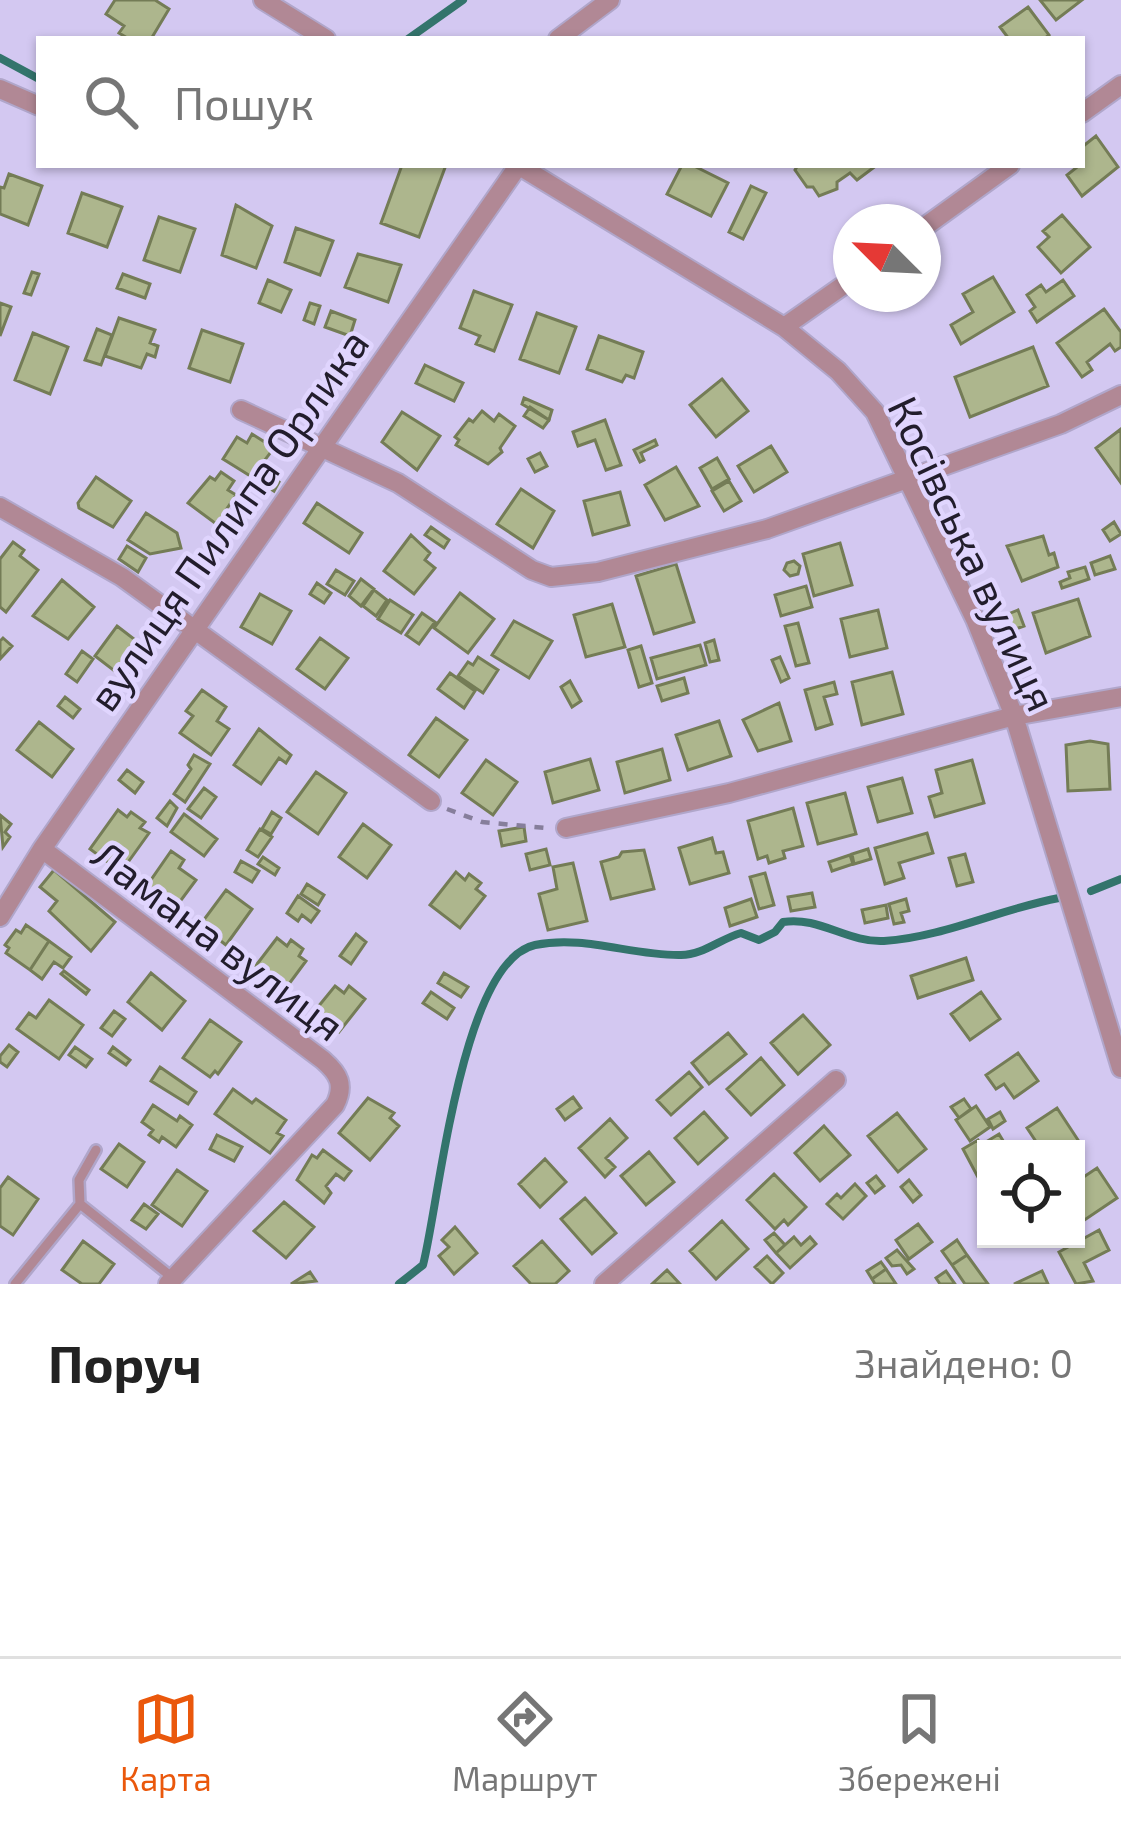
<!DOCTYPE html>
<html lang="uk">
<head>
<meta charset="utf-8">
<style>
	body { margin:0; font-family:"Exo 2",sans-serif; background:#f6f6f6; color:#222 }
	.controls { position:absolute; right:36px; bottom:36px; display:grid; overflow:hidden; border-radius:0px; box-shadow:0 3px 9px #0004 }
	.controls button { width:108px; height:108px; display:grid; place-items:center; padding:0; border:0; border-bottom:3px solid #e0e0e0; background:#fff; color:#222; font:60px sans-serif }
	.compass { position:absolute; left:833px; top:204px; width:108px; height:108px; border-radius:50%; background:#fff; box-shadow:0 3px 9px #0004; rotate:294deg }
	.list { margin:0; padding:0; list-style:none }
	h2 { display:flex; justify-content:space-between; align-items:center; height:156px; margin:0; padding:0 48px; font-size:51px }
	h2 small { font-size:39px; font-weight:400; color:#767676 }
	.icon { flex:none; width:66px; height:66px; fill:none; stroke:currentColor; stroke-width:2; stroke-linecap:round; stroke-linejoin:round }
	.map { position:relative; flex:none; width:1121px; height:1284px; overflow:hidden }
	.search { position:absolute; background:#fff; box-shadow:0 3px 9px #0004; left:36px; right:36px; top:36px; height:132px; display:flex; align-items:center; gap:30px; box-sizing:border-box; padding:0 42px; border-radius:0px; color:#767676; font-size:45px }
	.sheet { height:372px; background:#fff }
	nav { display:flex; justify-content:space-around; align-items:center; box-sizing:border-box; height:168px; border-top:3px solid #e0e0e0; background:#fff; font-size:33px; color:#767676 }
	nav a { display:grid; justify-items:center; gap:6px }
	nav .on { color:#ea580c }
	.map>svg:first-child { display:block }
</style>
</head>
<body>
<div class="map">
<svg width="1121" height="1284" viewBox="0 0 1121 1284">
	<rect width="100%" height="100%" fill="#d3c8f1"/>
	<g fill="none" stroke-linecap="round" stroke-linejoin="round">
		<path stroke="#33746c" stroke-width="8" d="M408 39 463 0
			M0 58 39 79
			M1091 891 1121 879
			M399 1284 423 1265C439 1204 461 961 535 945 585 935 632 956 681 955 703 955 720 939 741 933L759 940 775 932 783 922C819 916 848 943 884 941 944 937 1000 909 1059 898"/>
	</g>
	<path fill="#adb68d" stroke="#747c56" stroke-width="3" d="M115 0H155L169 9 151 39H129L119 33 124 26 106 14Z
		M1040 0H1082L1056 20Z
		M1028 7 1049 35 1044 39H1009L1000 27Z
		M1096 136 1118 167 1082 196 1067 175 1076 168 1074 165H1082V147Z
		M402 165H446L419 237 381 223Z
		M682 165H692L728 183 711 216 667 194Z
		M877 165 857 180 850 173 837 182V189L819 196 813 187H807L795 170 798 165Z
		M9 174 42 186 28 225 0 214V187L4 188Z
		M751 186 766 193 743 239 729 232Z
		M82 193 122 207 107 247 68 233Z
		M236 205 272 226 256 268 222 255Z
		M1062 215 1090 247 1061 273 1038 247 1049 237 1043 231Z
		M159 217 195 229 180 272 144 260Z
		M296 228 333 241 320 275 285 262Z
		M358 254 401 265 388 302 345 287Z
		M32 272 39 274 31 295 24 293Z
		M123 274 150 284 145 298 117 288Z
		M993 277 1014 312 961 344 951 325 973 312 963 294Z
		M268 280 291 290 281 312 259 303Z
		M1063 280 1074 296 1037 322 1030 311 1035 307 1027 295 1041 285 1046 292Z
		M474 291 512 305 494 351 476 344 480 336 460 328Z
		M0 303 11 307 0 336Z
		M310 303 320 306 314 324 304 320Z
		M1104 309 1121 332V347L1115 351 1110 344 1087 362 1092 370 1082 377 1057 343Z
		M331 311 355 320 350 336 325 327Z
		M537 313 576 327 559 373 520 359Z
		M119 318 155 330 150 343 158 346 155 357 147 354 141 368 105 356Z
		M97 329 112 335 101 365 85 360Z
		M202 330 243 344 230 382 189 368Z
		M33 333 68 347 50 394 15 380Z
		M599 336 643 352 634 378 626 375 622 382 587 369Z
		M1033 347 1048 386 970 417 955 377Z
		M425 365 463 383 454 401 416 383Z
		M722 379 748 411 716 437 690 405Z
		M524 398 552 410 549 420 522 404Z
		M530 407 549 420 543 428 524 416Z
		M482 411 494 421 499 414 515 426 500 448 502 452 488 464 456 445 459 440 455 437 469 419 473 422Z
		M402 412 440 436 417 470 382 442Z
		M605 420 621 465 606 470 595 440 578 446 573 432Z
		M1121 429V483L1096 448Z
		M252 434 274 448 252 477 223 459 237 437 247 443Z
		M655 440 657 445 641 453 644 460 640 462 634 450Z
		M771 446 787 472 754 492 738 466Z
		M540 453 547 466 535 472 528 459Z
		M717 458 729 479 712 489 700 468Z
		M676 467 699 506 665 520 645 485Z
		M262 471 279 482 274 491 257 480Z
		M221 472 234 481 228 490 236 495 226 510 231 517 227 526H219L188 503 210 477 215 480Z
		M96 477 131 501 113 527 79 508 78 503Z
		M729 481 741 501 724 511 712 491Z
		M521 489 554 511 533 548 497 524Z
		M620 492 629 525 593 535 584 501Z
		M317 503 362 533 349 553 304 523Z
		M146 513 177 533 181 548 150 554 128 540Z
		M1114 522 1121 534 1110 541 1103 530Z
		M431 527 449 540 444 548 425 535Z
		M411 535 430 553 425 560 435 568 414 594 384 571Z
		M1043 536 1049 555 1054 553 1058 567 1022 581 1007 546Z
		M13 542 24 550 20 556 38 570 6 612 0 607V559Z
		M840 543 852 585 814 596 803 554Z
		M127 546 146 558 138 572 119 559Z
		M1110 556 1115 569 1095 575 1091 563Z
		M794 561 800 566 798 574 790 576 784 570 787 563Z
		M676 564 694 622 654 634 636 576Z
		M1085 567 1089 579 1062 588 1060 582 1070 578 1068 572Z
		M336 570 354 581 345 595 327 584Z
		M361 579 374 589 361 606 349 596Z
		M62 580 94 607 68 639 33 616Z
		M317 583 331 593 324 603 310 594Z
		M806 586 812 607 781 616 775 595Z
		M374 590 387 600 376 616 363 606Z
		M460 593 494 619 468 653 434 628Z
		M260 594 291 611 272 644 241 627Z
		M1078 599 1090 636 1046 653 1033 613Z
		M390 600 413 615 401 633 378 619Z
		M612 604 625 647 586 657 574 615Z
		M878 610 887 648 850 657 841 619Z
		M1018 610 1024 626 1004 633 998 618Z
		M422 613 435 622 419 644 406 635Z
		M514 621 552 641 529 678 492 655Z
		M798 623 809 663 796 666 785 626Z
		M117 626 147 649 125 679 95 656Z
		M3 638 12 646 0 659V641Z
		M320 638 348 658 325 689 297 669Z
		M714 640 719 660 710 662 705 643Z
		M700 645 706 665 657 679 651 658Z
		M641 646 652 683 639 687 628 650Z
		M82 651 93 659 77 682 66 674Z
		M478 657 498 670 483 693 458 676 468 662 473 665Z
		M780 657 789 678 781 682 772 660Z
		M892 672 903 714 862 725 852 682Z
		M450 673 475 691 464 708 438 689Z
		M684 678 688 693 662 701 657 686Z
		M570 681 581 701 572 707 561 687Z
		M834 682 837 694 824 697 832 724 816 729 805 690Z
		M202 690 226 707 217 721 229 729 211 755 180 733 193 716 186 711Z
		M65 697 80 709 73 718 58 706Z
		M779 703 791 741 758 751 743 720Z
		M436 718 467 740 439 777 409 755Z
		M719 721 731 756 688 770 676 735Z
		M39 722 73 749 52 777 17 750Z
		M259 729 291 755 286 763 279 758 261 784 234 765Z
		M1090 741 1108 744 1110 789 1068 791 1066 745Z
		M662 749 670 780 625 793 617 762Z
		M194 755 210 764 185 802 174 794 191 769 188 765Z
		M590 759 599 790 553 803 545 772Z
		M486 760 517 782 493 815 462 793Z
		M972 760 984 803 935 817 929 797 942 793 936 770Z
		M127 770 143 782 135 793 119 780Z
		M316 772 346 793 318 834 287 812Z
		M902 778 912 813 878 822 868 787Z
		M204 788 216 797 201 818 188 809Z
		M845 793 856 834 818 844 807 803Z
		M170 801 177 808 167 826 157 818Z
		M793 808 803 846 783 851 785 858 769 863 767 856 758 859 748 821Z
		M118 810 127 817 131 812 145 822 140 828 149 833 121 872 90 849Z
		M272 812 281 818 271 834 262 829Z
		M184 814 217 839 204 856 171 832Z
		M0 815 11 824 5 832 10 837 3 847Z
		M363 824 391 845 367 878 339 857Z
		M524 827 526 841 502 846 499 831Z
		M260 829 272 837 258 857 247 850Z
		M927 833 933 853 899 863 904 878 885 884 875 848Z
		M712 838 716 853 723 852 729 873 690 884 679 848Z
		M546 849 550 865 530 870 526 854Z
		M868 849 871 859 854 864 852 854Z
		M644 850 654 889 611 899 601 862 619 857 622 852Z
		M171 851 184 860 179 868 196 880 173 911 163 904 158 912 146 903 151 895 144 890Z
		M965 854 973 882 957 886 949 858Z
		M850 855 853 864 832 871 829 862Z
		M263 857 279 868 275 875 258 864Z
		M241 861 259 871 252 882 235 872Z
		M573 863 587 921 548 930 539 894 557 889 553 867Z
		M54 870 115 922 91 951 49 911 57 901 40 887Z
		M456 872 465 880 469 874 481 883 476 889 485 896 460 928 430 905Z
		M765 873 774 905 759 909 750 877Z
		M307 884 324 895 318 905 301 894Z
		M226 890 252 909 226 945 200 925Z
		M812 893 815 907 791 911 788 897Z
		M298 896 319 911 311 922 302 915 298 921 287 913Z
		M751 899 757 917 730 926 725 908Z
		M906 899 909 911 901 913 904 922 894 924 889 904Z
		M886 905 888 918 865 923 862 910Z
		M26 925 49 941 30 970 6 953 9 948 5 945 16 930 21 933Z
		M356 934 366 942 351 964 340 956Z
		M277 938 287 946 291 940 303 949 299 956 306 961 283 992 254 968Z
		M49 941 71 957 63 968 54 962 42 979 30 970Z
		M966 958 973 980 918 998 911 976Z
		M64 971 89 990 86 994 61 974Z
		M151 973 185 1001 162 1030 128 1002Z
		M444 973 468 987 461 997 438 983Z
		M335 986 344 993 349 986 365 999 339 1032 313 1013Z
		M431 992 454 1008 447 1019 423 1003Z
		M981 992 1000 1019 970 1040 951 1014Z
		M49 1000 83 1025 59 1059 17 1029 29 1013 36 1018Z
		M114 1011 125 1019 112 1036 101 1028Z
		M803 1015 830 1045 798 1074 771 1043Z
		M210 1020 241 1042 218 1074 215 1071 210 1077 183 1058Z
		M728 1033 746 1054 709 1084 692 1063Z
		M9 1045 18 1052 7 1067 0 1062V1056Z
		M75 1047 92 1059 86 1067 69 1055Z
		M113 1047 130 1060 126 1065 109 1053Z
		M1018 1053 1038 1081 1014 1098 1004 1084 996 1089 986 1075Z
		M761 1058 784 1085 751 1115 727 1089Z
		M160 1067 196 1092 188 1104 151 1081Z
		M689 1072 702 1087 671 1115 657 1100Z
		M233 1089 252 1103 256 1099 286 1120 277 1133 283 1136 270 1153 215 1114Z
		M573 1097 581 1108 565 1120 557 1109Z
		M368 1098 394 1113 390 1118 399 1126 370 1160 339 1133Z
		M964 1099 971 1109 959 1118 951 1107Z
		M153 1105 177 1121 180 1116 192 1125 176 1147 162 1137 159 1142 149 1135 153 1130 142 1122Z
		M976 1106 990 1127 970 1141 956 1120Z
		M1057 1108 1078 1140 1064 1149H1041L1027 1128Z
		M704 1112 727 1138 698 1164 675 1138Z
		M1000 1112 1005 1121 993 1129 988 1119Z
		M897 1113 926 1149 898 1172 868 1136Z
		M610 1119 627 1138 606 1158 615 1167 605 1177 579 1148Z
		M824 1126 850 1155 820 1181 795 1153Z
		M999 1134 1008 1149H986V1180L981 1183 963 1149 978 1140 981 1145Z
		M217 1135 242 1147 234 1161 210 1149Z
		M119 1144 144 1162 127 1187 101 1169Z
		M323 1150 351 1171 344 1180 336 1174 326 1186 331 1193 324 1203 297 1180 312 1155 317 1158Z
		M649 1152 674 1182 646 1205 621 1176Z
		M545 1159 566 1182 540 1207 519 1184Z
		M1097 1168 1117 1198 1083 1221 1076 1210V1182Z
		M177 1170 207 1191 182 1226 152 1205Z
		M774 1174 806 1207 788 1225 784 1220 775 1229 747 1200Z
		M876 1176 884 1186 875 1193 867 1183Z
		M8 1177 38 1199 13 1235 0 1226V1188Z
		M909 1180 921 1195 913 1202 901 1187Z
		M855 1184 866 1196 843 1219 827 1204 837 1194 841 1198Z
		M585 1198 616 1233 592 1254 561 1219Z
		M284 1202 314 1227 286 1258 254 1231Z
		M144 1204 158 1214 146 1229 132 1220Z
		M722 1221 748 1249 716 1279 690 1251Z
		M918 1224 932 1242 909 1259 896 1240Z
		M455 1227 477 1253 454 1274 439 1256 449 1247 442 1240Z
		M1099 1230 1109 1250 1084 1263 1093 1281 1076 1284 1059 1252Z
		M774 1233 785 1245 776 1253 765 1240Z
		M794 1237 801 1245 810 1237 816 1244 790 1268 776 1253Z
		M957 1240 967 1255 952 1265 942 1251Z
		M83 1241 114 1264 99 1284H82L62 1270Z
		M542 1241 569 1271 555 1284H531L514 1266Z
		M897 1250 914 1269 907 1274 901 1265 892 1266 886 1258Z
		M967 1255 988 1284H965L952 1265Z
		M767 1256 783 1273 772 1284 755 1267Z
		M881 1262 886 1269 872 1279 867 1271Z
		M886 1269 896 1284H875L872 1279Z
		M667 1270 680 1284H652Z
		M946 1271 955 1284H940L936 1278Z
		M1042 1271 1048 1284H1014Z
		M310 1272 316 1281 291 1284Z"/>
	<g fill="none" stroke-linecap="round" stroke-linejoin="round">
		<defs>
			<path id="service" d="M80 1204 173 1278
				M15 1284 80 1204 79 1180 96 1150"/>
			<path id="minor" d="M263 0 326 39
				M558 39 610 0
				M0 89 39 106
				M1082 113 1121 85
				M518 165 784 327 838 371 875 412 975 619 1014 716 1121 1068
				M923 228 1010 165
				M784 327 851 280
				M241 410 398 483 532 570 551 577 598 572 767 529 1061 424 1121 395
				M0 507 122 577 431 801
				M566 828 729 793 1014 716 1121 697
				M42 849 323 1060C339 1074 345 1085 335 1105L168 1284
				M0 917 42 849 518 166
				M604 1284 836 1080"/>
		</defs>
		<use href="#service" stroke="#b0a6ca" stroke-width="14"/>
		<use href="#minor" stroke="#b0a6ca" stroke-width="22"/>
		<path stroke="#867e9b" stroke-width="4.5" stroke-dasharray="9 9" stroke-linecap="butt" d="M447 809 482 822 546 828"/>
		<use href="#service" stroke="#b18895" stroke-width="9"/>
		<use href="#minor" stroke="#b18895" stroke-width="18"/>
	</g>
	<g text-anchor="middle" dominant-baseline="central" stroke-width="9" stroke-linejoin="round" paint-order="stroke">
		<g font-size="42" fill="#221d2c" stroke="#e0d5fe">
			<text transform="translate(227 519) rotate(-55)">вулиця Пилипа Орлика</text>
			<text transform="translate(974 553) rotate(65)">Косівська вулиця</text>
			<text transform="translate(219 939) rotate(37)">Ламана вулиця</text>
		</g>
	</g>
</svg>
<div class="controls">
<button><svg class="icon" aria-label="locate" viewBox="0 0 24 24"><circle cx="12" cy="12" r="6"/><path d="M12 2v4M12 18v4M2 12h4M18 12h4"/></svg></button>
</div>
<svg class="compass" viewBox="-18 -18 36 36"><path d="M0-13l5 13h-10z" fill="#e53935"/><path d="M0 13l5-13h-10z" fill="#767676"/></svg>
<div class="search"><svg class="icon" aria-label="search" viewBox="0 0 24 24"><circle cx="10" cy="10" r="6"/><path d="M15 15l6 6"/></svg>Пошук</div>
</div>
<section class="sheet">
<h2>Поруч<small>Знайдено: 0</small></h2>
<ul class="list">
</ul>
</section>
<nav>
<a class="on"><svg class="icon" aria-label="map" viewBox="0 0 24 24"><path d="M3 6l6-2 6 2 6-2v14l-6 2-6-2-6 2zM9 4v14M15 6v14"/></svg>Карта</a>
<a><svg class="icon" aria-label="directions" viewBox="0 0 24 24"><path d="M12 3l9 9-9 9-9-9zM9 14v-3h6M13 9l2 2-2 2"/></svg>Маршрут</a>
<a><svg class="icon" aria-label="saved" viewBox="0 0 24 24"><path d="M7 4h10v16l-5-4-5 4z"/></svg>Збережені</a>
</nav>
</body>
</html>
